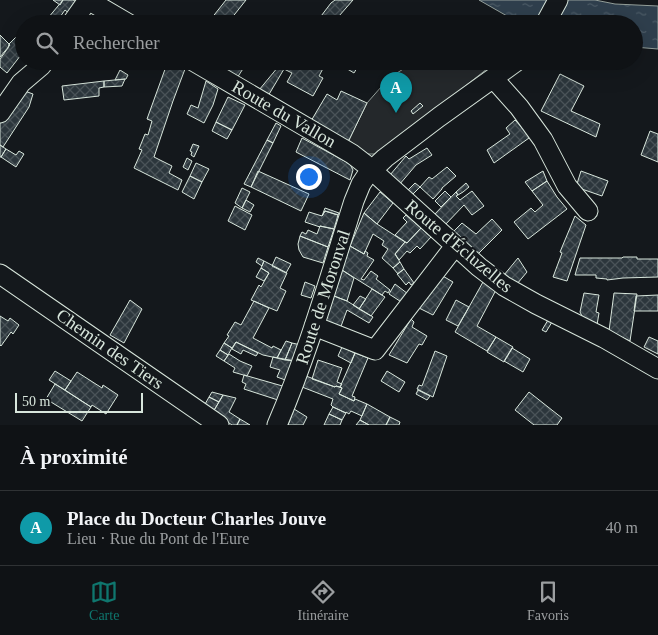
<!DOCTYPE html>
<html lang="fr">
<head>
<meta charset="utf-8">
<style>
	body { margin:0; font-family:Georgia,serif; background:#181b1e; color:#f1f3f6 }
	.scale { position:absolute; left:15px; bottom:12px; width:128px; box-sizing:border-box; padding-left:5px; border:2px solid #d8e6dc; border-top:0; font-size:14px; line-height:18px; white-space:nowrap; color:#d8e6dc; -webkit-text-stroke:4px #14181c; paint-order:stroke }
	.you { position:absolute; left:308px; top:176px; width:18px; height:18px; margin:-12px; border:4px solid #fff; border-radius:50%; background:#1a73e8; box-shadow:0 0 0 8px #1a73e833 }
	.badge { display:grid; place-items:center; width:32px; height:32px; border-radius:50%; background:#0f766e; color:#fff; font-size:16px; font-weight:700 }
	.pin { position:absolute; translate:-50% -41px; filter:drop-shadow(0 1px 2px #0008) }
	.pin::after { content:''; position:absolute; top:26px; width:18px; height:15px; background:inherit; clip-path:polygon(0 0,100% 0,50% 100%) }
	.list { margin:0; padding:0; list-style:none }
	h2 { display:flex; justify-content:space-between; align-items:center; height:65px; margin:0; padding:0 20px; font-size:21px }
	h2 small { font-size:16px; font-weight:400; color:#9b9ea0 }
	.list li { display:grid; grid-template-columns:32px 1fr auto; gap:15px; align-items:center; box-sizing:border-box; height:75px; padding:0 20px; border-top:1px solid #2f3234 }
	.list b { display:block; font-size:19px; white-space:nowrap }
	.list p { margin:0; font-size:16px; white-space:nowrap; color:#9b9ea0 }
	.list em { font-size:16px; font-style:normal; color:#9b9ea0 }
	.icon { flex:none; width:28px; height:28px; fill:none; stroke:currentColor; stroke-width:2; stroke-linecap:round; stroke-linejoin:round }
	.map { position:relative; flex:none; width:658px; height:425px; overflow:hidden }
	.search { position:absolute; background:#0f1215; box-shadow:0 5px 20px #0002; left:15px; right:15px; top:15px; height:55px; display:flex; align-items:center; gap:12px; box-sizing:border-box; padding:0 18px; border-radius:28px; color:#9b9ea0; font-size:19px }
	.sheet { height:140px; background:#0f1215 }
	nav { display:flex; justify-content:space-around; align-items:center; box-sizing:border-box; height:70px; border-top:1px solid #2f3234; background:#0f1215; font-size:14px; color:#9b9ea0 }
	nav a { display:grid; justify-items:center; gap:2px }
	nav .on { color:#0f766e }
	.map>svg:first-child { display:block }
</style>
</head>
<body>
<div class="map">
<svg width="658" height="425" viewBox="0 0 658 425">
	<defs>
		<pattern id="water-ripples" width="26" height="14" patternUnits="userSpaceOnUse" patternTransform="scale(1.25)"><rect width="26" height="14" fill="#2f3f4d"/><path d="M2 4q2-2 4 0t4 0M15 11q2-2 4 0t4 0" fill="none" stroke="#4c5b66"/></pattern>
		<pattern id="building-cross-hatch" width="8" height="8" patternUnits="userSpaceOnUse" patternTransform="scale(1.25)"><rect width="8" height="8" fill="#2c363c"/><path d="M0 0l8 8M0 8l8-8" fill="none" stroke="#4a5358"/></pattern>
	</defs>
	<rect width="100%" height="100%" fill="#14181c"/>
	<path fill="#24282b" stroke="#939e99" d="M416 61H497L379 154H365L349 140 367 103 389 78Z"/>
	<path fill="url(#water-ripples)" stroke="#939e99" d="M479 0H595L615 4 658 6V49L634 47V24H521Z"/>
	<path fill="url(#building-cross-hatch)" stroke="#d8e6dc" d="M53 0H63L60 5Z
		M63 0H73L79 3 71 15 65 10 55 24H33L48 18Z
		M226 0H246L227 24H207Z
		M335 0H353L332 24H315L331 3Z
		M24 29V51L7 73 0 67V59L8 48 9 44Z
		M0 35 10 45 0 57Z
		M168 61H173L185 69 173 101 154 157 172 166 169 173 182 180 178 190 134 168 142 150 139 149 145 134 148 135 152 121 147 119Z
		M209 61H248L237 78Z
		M283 61H327L319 76 323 78 313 96 287 82 292 73 284 69 268 96 259 90Z
		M347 61H356L360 63 354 73 344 67Z
		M120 70 128 75 126 79 115 80Z
		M560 74 584 86 571 111 600 124 596 137 541 111Z
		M125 79 122 86 104 87V81Z
		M104 81V87L99 88V96L64 100 62 86Z
		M206 81 218 89 213 105 204 123 187 114 191 105 198 108Z
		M22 90 33 94 29 107 3 147 0 145V123Z
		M341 91 367 103 349 140 345 141 311 121 327 94 337 100Z
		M228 97 245 105 232 130 216 122Z
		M420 103 423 106 413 114 411 111Z
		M515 120 527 133 529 138 494 163 487 150 510 134 506 128Z
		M216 122 232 130 227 139 212 131Z
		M276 123 281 126 273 143 267 140Z
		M650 131 658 134V162L641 155Z
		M302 138 350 164 353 170 350 180 296 152Z
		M267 140 273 143 251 187 244 184Z
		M193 144 199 146 194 157 191 155 192 152 190 151Z
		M0 145 6 149 1 157H0Z
		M427 148 432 155 416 165 399 185 390 175 406 156 409 159Z
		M6 149 16 155 19 151 24 154 16 167 1 157Z
		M187 158 192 161 188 170 183 167Z
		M196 163 209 169 202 182 190 176Z
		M447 167 456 176 442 188V189L433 199 420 187 429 177 432 179Z
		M258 171 309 194 301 211 251 187Z
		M543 171 547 181 532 191 525 182Z
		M581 171 608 181 602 196 576 187Z
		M190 176 202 182 194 199 182 192Z
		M547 181 557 197 567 209 528 239 514 222 531 208 535 212 543 205 532 191Z
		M415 183 420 187 412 195 407 191Z
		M466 183 469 187 463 192 458 195 456 192Z
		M242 188 250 192 242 208 235 203Z
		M445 191 451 197 441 207 435 201Z
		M472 191 484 206 472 215 464 205 444 226 433 216 456 192 458 195 456 196 460 200Z
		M380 192 393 203 377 224 364 213Z
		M246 200 254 205 250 212 242 208Z
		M235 206 252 215 245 230 228 221Z
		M325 208 339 213 338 215 325 211 322 216Z
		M325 211 338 215 334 229 320 226V227L305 222 309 212 322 216Z
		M364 213 377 224 405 242 395 254 400 262 393 268 382 258 388 249 382 245 384 241 373 234 364 254 350 246Z
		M406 215 421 228 407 243 395 235 407 222 403 218Z
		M575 216 586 225 567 281 553 277 562 253 560 252Z
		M492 219 502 230 478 254 452 233 462 223 476 234Z
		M320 226 334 229 328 247 300 236 302 232 306 234 308 230 317 234Z
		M421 228 431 237 420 249 417 246 410 253 407 251 399 260 395 254 405 242 407 243Z
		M300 236 328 247 323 263 303 257 299 250 298 244Z
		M350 246 364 254 365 251 368 253 367 256 374 260 361 279 364 280 371 271 378 276 376 279 390 290 388 293 385 291 382 295 342 270Z
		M276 257 291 264 286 273 272 266Z
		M623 257H637V259H658V277L623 278 607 280V279L596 278V275H575L580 258H622Z
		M258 258 264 261 262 266 256 262Z
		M518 258 527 272 517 284 504 275Z
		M264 261 287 273 280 288 286 291 277 311 251 300 259 285 261 287 269 273 261 268Z
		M400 262 404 269 398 274 393 268Z
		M261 268 269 273 264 281 256 277Z
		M404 269 414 283 411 285 409 282 406 285 397 274Z
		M342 270 354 278 347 301 334 296Z
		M441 275 453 282 433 315 419 308Z
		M305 282 315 286 311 298 301 295Z
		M483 282 496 290 477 326 496 337 487 351 455 332Z
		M395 284 412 297 406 305 389 294Z
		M372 289 385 297 371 316 359 309Z
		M584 293 599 295 596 312 599 313 597 325 584 320 580 312Z
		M614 293 637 294 630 341 609 331Z
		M658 295V311H634L636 296Z
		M334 296 347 301 373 317 369 323 347 310 340 329 325 323Z
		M360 296 366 299 359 309 353 305Z
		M130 300 142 309 124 343 110 335Z
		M456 300 469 307 458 326 446 320Z
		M254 301 269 308 253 338 272 348 273 346 281 350 277 358 263 355 236 342 232 348 224 343 229 336 227 335 235 322 241 325Z
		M0 316 8 321 10 318 19 325 13 334 11 332 1 346 0 345Z
		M411 319 414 322 412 327 427 336 422 345 419 344 407 363 389 355Z
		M548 320 552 322 546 332 542 330Z
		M496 337 513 347 504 362 487 352Z
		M649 337 658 341V354L644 347Z
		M286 341 292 343 285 360 277 358Z
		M236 342 258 353 256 356 243 350 241 354 232 349Z
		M224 343 232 348 228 355 220 350Z
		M292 343 301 345 295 361 285 360Z
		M342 347 355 353 351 363 338 356Z
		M512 348 530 359 523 372 504 361Z
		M220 350 228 355 224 361 216 356Z
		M435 351 447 356 433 397 417 389 419 385 422 386Z
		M355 353 368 358 352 396 355 397 354 401 339 394 342 388 340 387Z
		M229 354 240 361 252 366 247 376 233 372 235 368 224 361Z
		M273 357 295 361 288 381 277 377 280 370 270 367Z
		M318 360 342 368 337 382 342 384 340 387 336 386 335 387 312 379Z
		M55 371 71 381 65 390 49 380Z
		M387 371 405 382 399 392 381 381Z
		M77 372 102 388 103 385 118 395 106 414 92 405 91 407 65 390Z
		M244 375 286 387 281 401 244 389 246 384 242 382Z
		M306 376 335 387 336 386 342 388 339 394 354 401 355 399 367 404 362 416 351 411 349 414 346 412V413L333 407 331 405 333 399 302 387Z
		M55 384 91 407 82 421 46 399Z
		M418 390 430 396 427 400 416 394Z
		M212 392 223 395 219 402 209 397Z
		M529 392 562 418 557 425H534L515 410Z
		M223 395 236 398 229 412 240 419 237 425H232L213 412Z
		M209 397 219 402 213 412 204 406Z
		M367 404 390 417 386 425H369L360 420Z
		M333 407 346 413 342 420 329 414Z
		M294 409 307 417 303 425H288Z
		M329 414 342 420 340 425H324Z
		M390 417 400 422 399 425H386Z
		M240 419 250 425H237Z
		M360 420 369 425H356Z"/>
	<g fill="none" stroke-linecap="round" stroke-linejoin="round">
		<defs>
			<path id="minor" d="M88 0 129 24
				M71 24 88 0
				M545 24 558 0
				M193 61 352 154 365 164 479 267 504 286 536 304 604 338 658 369
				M493 78 519 107 543 140 567 186 588 211
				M0 113 21 83 41 66 45 61
				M0 274 219 425
				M314 326 375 350 455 246
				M277 425C308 353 330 276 354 201L361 184 367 175 385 158 439 117 517 61"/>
		</defs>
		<use href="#minor" stroke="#d8e6dc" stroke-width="21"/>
		<use href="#minor" stroke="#14181c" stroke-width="19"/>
	</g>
	<g text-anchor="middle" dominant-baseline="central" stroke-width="4" stroke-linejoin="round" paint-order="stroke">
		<g font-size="18" fill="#d8e6dc" stroke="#14181c">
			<text transform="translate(284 114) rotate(30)">Route du Vallon</text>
			<text transform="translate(459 246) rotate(40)">Route d'Écluzelles</text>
			<text transform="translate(323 297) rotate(-72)">Route de Moronval</text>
			<text transform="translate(110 349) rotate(35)">Chemin des Tiers</text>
		</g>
	</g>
</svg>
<div class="scale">50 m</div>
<div class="you"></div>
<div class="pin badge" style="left:396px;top:113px;background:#0f9aa8">A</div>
<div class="search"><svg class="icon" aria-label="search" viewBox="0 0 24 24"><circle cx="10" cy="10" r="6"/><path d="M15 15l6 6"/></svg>Rechercher</div>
</div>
<section class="sheet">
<h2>À proximité<small></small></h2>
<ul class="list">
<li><span class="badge" style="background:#0f9aa8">A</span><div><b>Place du Docteur Charles Jouve</b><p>Lieu · Rue du Pont de l'Eure</p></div><em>40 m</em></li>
</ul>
</section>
<nav>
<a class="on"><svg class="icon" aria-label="map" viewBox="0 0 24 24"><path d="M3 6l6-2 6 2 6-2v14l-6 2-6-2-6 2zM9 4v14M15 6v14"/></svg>Carte</a>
<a><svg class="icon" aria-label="directions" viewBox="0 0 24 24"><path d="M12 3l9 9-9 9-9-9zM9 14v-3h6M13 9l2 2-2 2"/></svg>Itinéraire</a>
<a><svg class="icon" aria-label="saved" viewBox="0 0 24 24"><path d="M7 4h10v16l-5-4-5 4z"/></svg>Favoris</a>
</nav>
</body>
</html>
